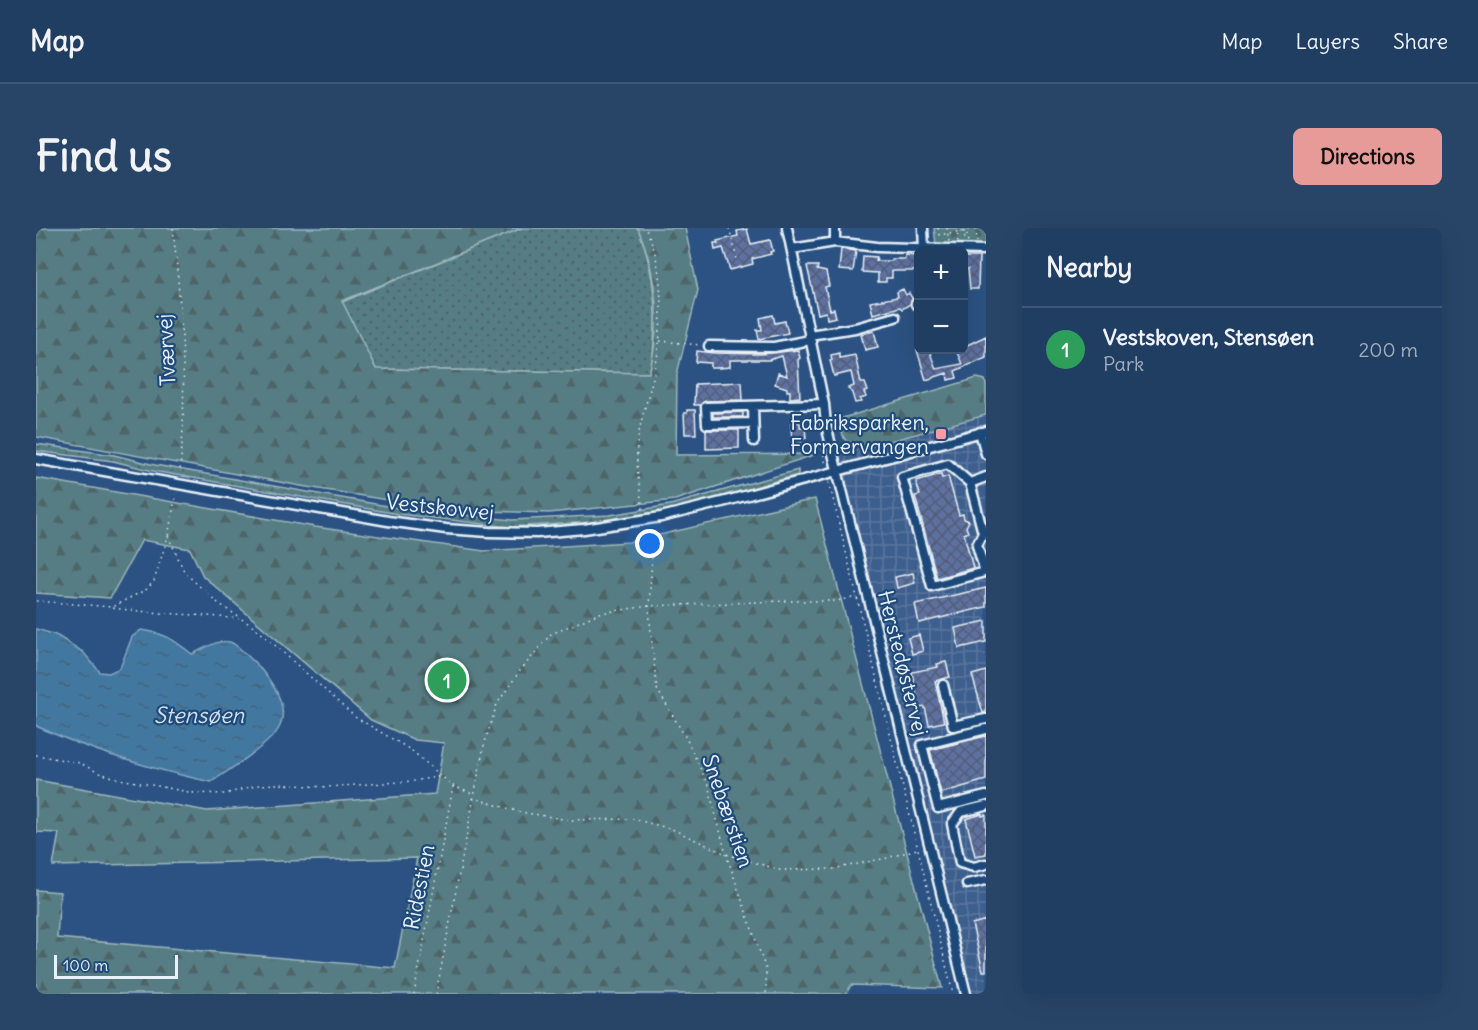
<!DOCTYPE html>
<html lang="en">
<head>
<meta charset="utf-8">
<style>
	body { margin:0; font-family:Delius,sans-serif; background:#284568; color:#f1f3f6 }
	.controls { position:absolute; right:18px; top:18px; display:grid; overflow:hidden; border-radius:9px; box-shadow:0 6px 24px #0002 }
	.controls button { width:54px; height:54px; display:grid; place-items:center; padding:0; border:0; border-bottom:2px solid #3d5777; background:#203e62; color:#f1f3f6; font:30px sans-serif }
	.scale { position:absolute; left:18px; bottom:15px; width:124px; box-sizing:border-box; padding-left:6px; border:3px solid #e8f1f8; border-top:0; font-size:16px; line-height:21px; white-space:nowrap; color:#e8f1f8; -webkit-text-stroke:4px #1f4a7a; paint-order:stroke }
	.you { position:absolute; left:614px; top:316px; width:21px; height:21px; margin:-15px; border:4px solid #fff; border-radius:50%; background:#1a73e8; box-shadow:0 0 0 9px #1a73e833 }
	.badge { display:grid; place-items:center; width:39px; height:39px; border-radius:50%; background:#e69b98; color:#fff; font-size:20px; font-weight:700 }
	.pin { position:absolute; translate:-50% -50%; border:3px solid #fff; box-shadow:0 2px 6px #0006 }
	.list { margin:0; padding:0; list-style:none }
	h2 { display:flex; justify-content:space-between; align-items:center; height:78px; margin:0; padding:0 24px; font-size:26px }
	h2 small { font-size:20px; font-weight:400; color:#a2aebe }
	.list li { display:grid; grid-template-columns:39px 1fr auto; gap:18px; align-items:center; box-sizing:border-box; height:84px; padding:0 24px; border-top:2px solid #3d5777 }
	.list b { display:block; font-size:22px; white-space:nowrap }
	.list p { margin:0; font-size:20px; white-space:nowrap; color:#a2aebe }
	.list em { font-size:20px; font-style:normal; color:#a2aebe }
	.map { position:relative; flex:none; width:950px; height:766px; overflow:hidden; border-radius:9px }
	header { display:flex; align-items:center; gap:36px; box-sizing:border-box; height:84px; padding:0 30px; background:#203e62; border-bottom:2px solid #3d5777 }
	header strong { font-size:28px }
	nav { display:flex; gap:33px; margin-inline-start:auto; font-size:21px }
	.intro { display:flex; align-items:center; justify-content:space-between; box-sizing:border-box; height:144px; padding:0 36px }
	h1 { margin:0; font-size:42px }
	.button { padding:15px 27px; border-radius:9px; background:#e69b98; color:#111; font-size:21px; font-weight:700 }
	main { display:flex; gap:36px; padding:0 36px }
	aside { flex:1; background:#203e62; border-radius:9px; box-shadow:0 6px 24px #0002 }
	.map>svg:first-child { display:block }
</style>
</head>
<body>
<header>
<strong>Map</strong>
<nav><a>Map</a><a>Layers</a><a>Share</a></nav>
</header>
<div class="intro"><h1>Find us</h1><a class="button">Directions</a></div>
<main>
<div class="map">
<svg width="950" height="766" viewBox="0 0 950 766">
	<defs>
		<pattern id="industrial-grid" width="8" height="8" patternUnits="userSpaceOnUse" patternTransform="scale(1.5)"><rect width="8" height="8" fill="#3d5e8d"/><path d="M0 4h8M4 0v8" fill="none" stroke="#59769e"/></pattern>
		<pattern id="green-dots" width="8" height="8" patternUnits="userSpaceOnUse" patternTransform="scale(1.5)"><rect width="8" height="8" fill="#557d83"/><path d="M2 2h.1M6 6h.1" fill="none" stroke="#4e6569" stroke-width="1.8" stroke-linecap="round"/></pattern>
		<pattern id="forest-firs" width="22" height="20" patternUnits="userSpaceOnUse" patternTransform="scale(1.5)"><rect width="22" height="20" fill="#557d83"/><path d="M5 1l3.5 6h-7zM16 11l3.5 6h-7z" fill="#4e6569"/></pattern>
		<pattern id="cemetery-stones" width="16" height="16" patternUnits="userSpaceOnUse" patternTransform="scale(1.5)"><rect width="16" height="16" fill="#557d83"/><path d="M2 7V4a2 2 0 0 1 4 0v3zM10 15v-3a2 2 0 0 1 4 0v3z" fill="#4e6569"/></pattern>
		<pattern id="water-ripples" width="26" height="14" patternUnits="userSpaceOnUse" patternTransform="scale(1.5)"><rect width="26" height="14" fill="#4378a0"/><path d="M2 4q2-2 4 0t4 0M15 11q2-2 4 0t4 0" fill="none" stroke="#446279"/></pattern>
		<pattern id="building-cross-hatch" width="8" height="8" patternUnits="userSpaceOnUse" patternTransform="scale(1.5)"><rect width="8" height="8" fill="#5d71a1"/><path d="M0 0l8 8M0 8l8-8" fill="none" stroke="#525c76"/></pattern>
	</defs>
	<rect width="100%" height="100%" fill="#2b5282"/>
	<filter id="ink" filterUnits="userSpaceOnUse"><feTurbulence type="fractalNoise" baseFrequency=".0167" numOctaves="2"/><feDisplacementMap in="SourceGraphic" scale="12" xChannelSelector="R" yChannelSelector="G"/><feConvolveMatrix kernelMatrix="1 2 1 2 8 2 1 2 1" color-interpolation-filters="sRGB"/></filter>
	<g filter="url(#ink)">
		<path fill="url(#industrial-grid)" d="M950 185V766H931L793 225Z"/>
		<path fill="url(#green-dots)" stroke="#9eb7be" stroke-width="1.5" d="M486 0H602C621 48 623 95 614 145L340 141 306 74Z
			M0 216 78 227 119 237 362 280 476 292 574 287 634 277 762 242V247L635 282 574 293 474 299 362 286 117 243 77 233 0 223Z"/>
		<path fill="url(#forest-firs)" stroke="#9eb7be" stroke-width="1.5" d="M0 0H486L306 73 340 141 613 145C626 97 621 46 602 0H649L662 62 641 146 640 227 781 226 639 272 513 285 413 282 265 258 0 209Z
			M941 150 949 152 950 155V187L832 219C808 216 807 214 803 191Z
			M0 250 279 299 448 323 593 314 779 271 906 760 815 757 810 766H0V662L24 664 21 710 359 740 381 630 17 638 23 605 0 604V552L171 583 399 566 408 515 379 512 335 492 167 348 154 321 106 312 74 370 0 365Z"/>
		<path fill="url(#cemetery-stones)" stroke="#9eb7be" stroke-width="1.5" d="M898 0H950V17L900 16Z"/>
		<path fill="url(#water-ripples)" stroke="#85a8c3" stroke-width="1.5" d="M0 401 20 407 47 424 64 444 73 445 84 440 96 409 105 402C129 405 138 412 156 426 169 421 180 411 194 414 200 416 204 421 209 425 226 441 257 473 243 500 235 516 192 543 175 554 115 541 55 523 0 498Z"/>
		<path fill="url(#building-cross-hatch)" stroke="#e8f1f8" stroke-width="1.5" d="M711 1 715 16 734 12 737 23 734 24 735 26 716 31 717 36 694 42 687 20 679 22 678 15H682L681 13 702 8 701 3Z
			M805 21 820 23 817 43 803 42Z
			M869 27 881 28 880 43H856V50H850V54H842V45L826 44 827 28 841 29 840 33H855V31H869Z
			M927 29H943L942 61H934L932 41H927Z
			M771 38H782L781 42 790 44 793 58 789 59 794 82 798 81 800 89 791 91 790 84 782 86Z
			M867 61 870 67 873 65 876 70 874 76 866 81 864 79 837 86 834 74 862 69 861 64Z
			M737 87 739 95 749 93 752 105 723 111 721 102H726L724 90Z
			M838 103 842 119 829 122 825 106Z
			M950 108V129L919 143 921 150 912 152 911 145 890 152 881 122H893L900 141 926 136 920 122H927V119Z
			M762 122 764 130 762 132 764 169 754 170V163H751V160L739 156 742 145 751 148 746 128 733 132H694V139L683 140H675V135L660 134 661 123 679 125 725 126Z
			M803 125V130L819 127 825 155H829L832 163 828 164 830 169 824 171 825 174 819 175 816 165 812 160 818 158 815 144 798 148 794 132H796L795 127Z
			M706 154 707 172 670 173 664 177H658L659 156Z
			M651 182H659L660 206H649L648 185H651Z
			M707 184V189H677V185Z
			M764 194V199H769L770 210H765V215H756L755 195Z
			M670 202H703V220L670 221Z
			M905 246 906 250 912 248 923 287 927 286 928 291 933 293 930 299 932 304 928 306 937 340 901 350 879 268 884 267 880 253Z
			M877 345 879 355 861 360 859 349Z
			M950 360V379L883 395 879 376Z
			M950 393V414L923 420 919 400Z
			M883 407 887 423 876 426 872 410Z
			M910 434 914 449 899 453 908 494 893 497 889 479 883 480 876 444 902 439 901 436Z
			M950 443V485H947L936 447Z
			M950 508V552L905 565 894 522Z
			M946 586V588L950 587V626L939 628 930 591Z
			M950 692V743H947L936 696Z"/>
		<g fill="none" stroke-linecap="round" stroke-linejoin="round">
			<defs>
				<path id="minor" d="M751 0 788 176 790 197 930 766
					M887 0 888 21
					M799 14V0
					M756 21 799 14 841 19 950 22
					M880 76 882 73
					M773 107 819 100 859 89
					M673 118 738 119 774 112
					M717 178 718 213
					M717 195 671 196 670 179 788 176
					M944 204 950 226
					M0 231 352 293 410 301 453 304 501 305 548 301 625 289 690 273 950 203
					M912 236 934 255 947 305 941 317 949 344 896 358 866 249Z
					M934 255 950 249
					M907 457 917 498 950 491
					M950 501 886 517 902 580 950 568
					M950 578 925 584 916 596 924 635 938 639 950 636
					M931 656 950 652"/>
			</defs>
			<use href="#minor" stroke="#e8f1f8" stroke-width="13"/>
			<path stroke="#e8f1f8" stroke-width="1.5" stroke-dasharray="1.5 4.5" stroke-linecap="butt" d="M137 0C145 78 152 164 144 242
				M693 0 701 31
				M902 0 903 7 943 0
				M911 0 913 14
				M921 0 922 14
				M930 0 932 14
				M950 0V3
				M940 1 941 14
				M928 3 929 13
				M624 113 664 117
				M785 215 790 237
				M793 254 917 766
				M607 281C603 259 600 239 601 217 604 190 615 163 620 136 627 98 629 34 609 0
				M611 306 616 329 613 378 615 407 621 461 650 510 672 557 690 626 730 742V766
				M132 308 149 345 182 375 222 402 319 489 375 522 417 558 434 565 437 570 484 584 534 592 597 591 636 601 690 626 744 642 797 641 851 630 881 621
				M0 373 76 379 111 361 118 353 132 308 140 266
				M77 380C119 386 161 386 203 391
				M0 527 44 535 63 545 84 551 158 565 189 566 223 557 241 556 291 559 378 553 406 548
				M378 766 417 559
				M400 766 448 517 461 476 483 444 515 406 564 385 613 378 748 373H800L821 369"/>
			<use href="#minor" stroke="#1f4a7a" stroke-width="8"/>
		</g>
	</g>
	<rect fill="#ff9aa2" stroke="#1f4a7a" stroke-width="2" x="899" y="200" width="12" height="12" rx="3"/>
	<g text-anchor="middle" dominant-baseline="central" stroke-width="4.5" stroke-linejoin="round" paint-order="stroke">
		<g font-size="21" fill="#e8f1f8" stroke="#1f4a7a">
			<text transform="translate(130 122) rotate(-93)">Tværvej</text>
			<text transform="translate(404 279) rotate(6)">Vestskovvej</text>
			<text transform="translate(867 435) rotate(76)">Herstedøstervej</text>
			<text transform="translate(692 583) rotate(71)">Snebærstien</text>
			<text transform="translate(383 659) rotate(-79)">Ridestien</text>
		</g>
		<g font-size="21" fill="#e8f1f8" stroke="#1f4a7a" text-anchor="end">
			<text x="893" y="194">Fabriksparken,<tspan x="893" dy="24">Formervangen</tspan></text>
		</g>
		<g font-size="22" font-style="italic" fill="#cfdfeb" stroke="#1f4a7a">
			<text x="163" y="487">Stensøen</text>
		</g>
	</g>
</svg>
<div class="controls">
<button>+</button>
<button>−</button>
</div>
<div class="scale">100 m</div>
<div class="you"></div>
<div class="pin badge" style="left:411px;top:452px;background:#2e9e5b">1</div>
</div>
<aside>
<h2>Nearby<small></small></h2>
<ul class="list">
<li><span class="badge" style="background:#2e9e5b">1</span><div><b>Vestskoven, Stensøen</b><p>Park</p></div><em>200 m</em></li>
</ul>
</aside>
</main>
</body>
</html>
